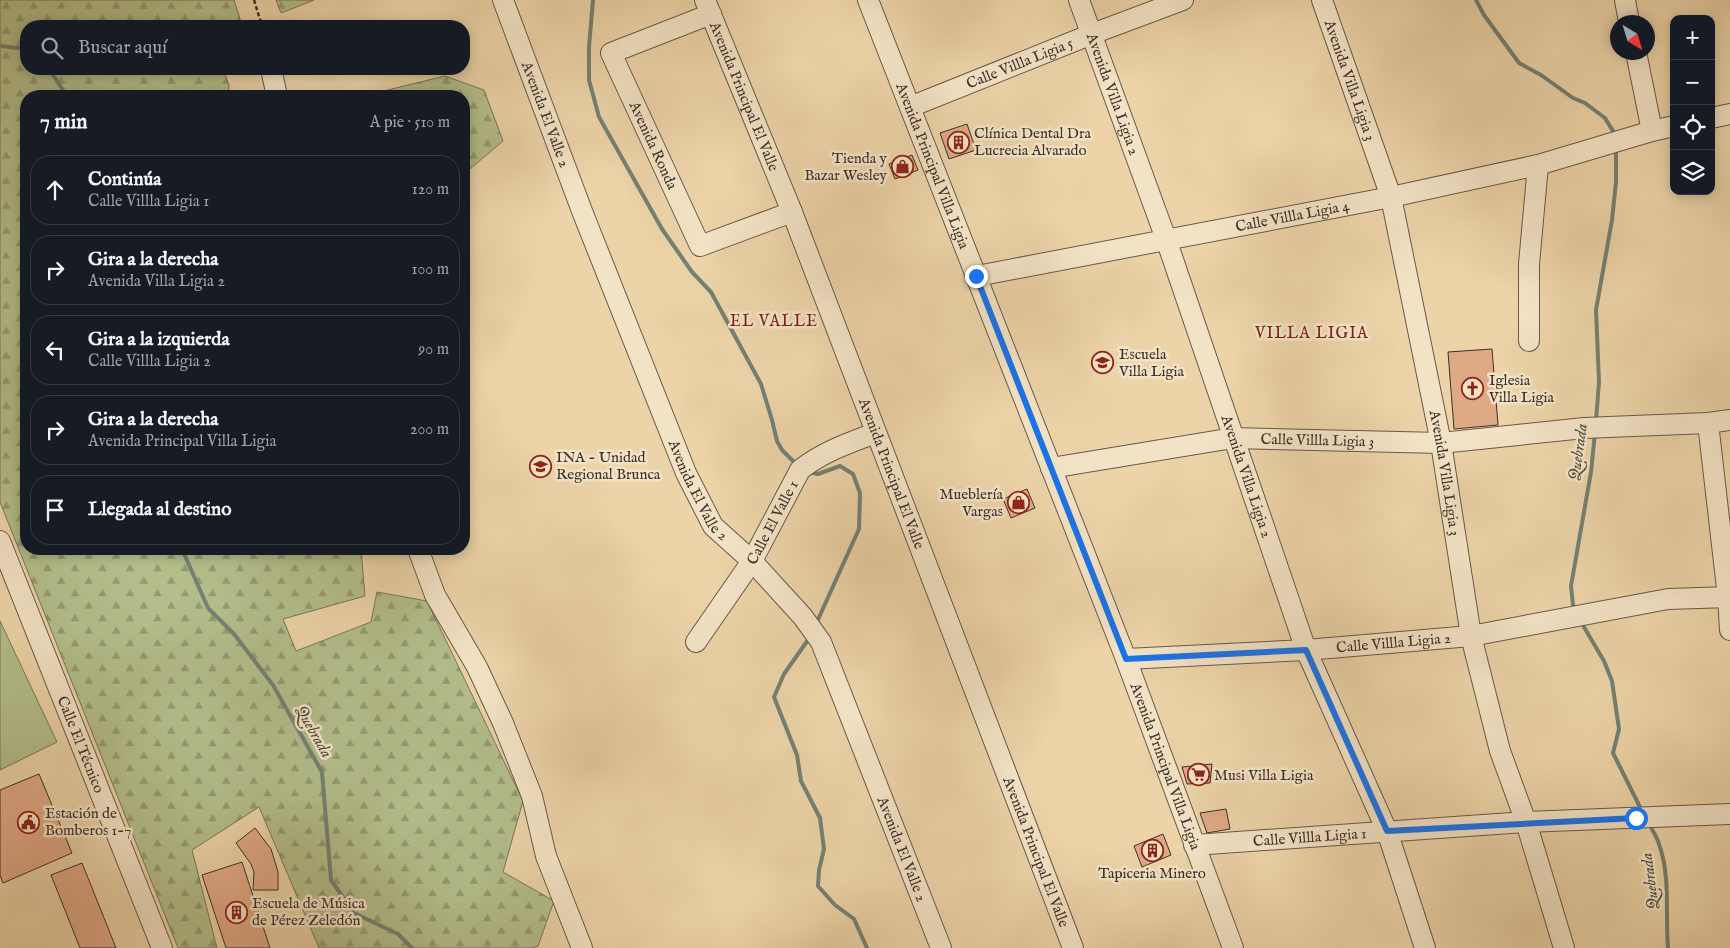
<!DOCTYPE html>
<html lang="es">
<head>
<meta charset="utf-8">
<style>
	body { margin:0; font-family:"IM FELL English",serif; background:#242831; color:#f1f3f6 }
	.controls { position:absolute; right:15px; top:15px; display:grid; overflow:hidden; border-radius:10px; box-shadow:0 2px 12px #0003 }
	.controls button { width:45px; height:45px; display:grid; place-items:center; padding:0; border:0; border-bottom:1px solid #363941; background:#171b24; color:#f1f3f6; font:25px sans-serif }
	.compass { position:absolute; left:1610px; top:15px; width:45px; height:45px; border-radius:50%; background:#171b24; box-shadow:0 2px 12px #0003; rotate:142deg }
	.stop { position:absolute; width:15px; height:15px; margin:-11px; border:4px solid #1a73e8; border-radius:50%; background:#fff }
	.stop.end { background:#1a73e8; border-color:#fff; box-shadow:0 1px 5px #0008 }
	.list { margin:0; padding:0; list-style:none }
	h2 { display:flex; justify-content:space-between; align-items:center; height:65px; margin:0; padding:0 20px; font-size:21px }
	h2 small { font-size:16px; font-weight:400; color:#9ea1a6 }
	.list li { display:grid; grid-template-columns:32px 1fr auto; gap:15px; align-items:center; box-sizing:border-box; height:70px; margin:0 10px 10px; padding:0 10px; border:1px solid #363941; border-radius:20px }
	.list b { display:block; font-size:19px; white-space:nowrap }
	.list p { margin:0; font-size:16px; white-space:nowrap; color:#9ea1a6 }
	.list em { font-size:16px; font-style:normal; color:#9ea1a6 }
	.icon { flex:none; width:28px; height:28px; fill:none; stroke:currentColor; stroke-width:2; stroke-linecap:round; stroke-linejoin:round }
	.map { position:relative; flex:none; width:1730px; height:948px; overflow:hidden }
	.search { position:absolute; background:#171b24; box-shadow:0 2px 12px #0003; left:20px; top:20px; width:450px; height:55px; display:flex; align-items:center; gap:12px; box-sizing:border-box; padding:0 18px; border-radius:20px; color:#9ea1a6; font-size:19px }
	.panel { position:absolute; background:#171b24; box-shadow:0 2px 12px #0003; left:20px; top:90px; width:450px; height:465px; border-radius:20px }
	.map>svg:first-child { display:block }
</style>
</head>
<body>
<div class="map">
<svg width="1730" height="948" viewBox="0 0 1730 948">
	<defs>
		<pattern id="forest-firs" width="22" height="20" patternUnits="userSpaceOnUse" patternTransform="scale(1.25)"><rect width="22" height="20" fill="#b3be8b"/><path d="M5 1l3.5 6h-7zM16 11l3.5 6h-7z" fill="#939b72"/></pattern>
	</defs>
	<rect width="100%" height="100%" fill="#ecd4a8"/>
	<filter id="stains"><feTurbulence type="fractalNoise" baseFrequency=".004" numOctaves="4"/><feColorMatrix values="0 0 0 0 .2 0 0 0 0 .09 0 0 0 0 .02 0 0 0 .5 -.17"/></filter>
	<radialGradient id="worn" r=".72"><stop offset=".6" stop-color="#630" stop-opacity="0"/><stop offset="1" stop-color="#630" stop-opacity=".3"/></radialGradient>
	<path fill="url(#forest-firs)" stroke="#78765a" d="M0 0H234L242 25 235 26H26V69H223L229 85 228 96H26V549H361L365 596 283 619 296 651 371 622 377 592 427 601 523 801 503 872 554 901 538 946 532 948H319L259 807 192 850 217 948H178L0 502Z
		M276 0H314L281 13Z
		M445 76 484 90 503 141 464 174V96H363Z"/>
	<path fill="#b3be8b" stroke="#78765a" d="M0 621 57 742 0 770Z"/>
	<g fill="none" stroke-linecap="round" stroke-linejoin="round">
		<path stroke="#748174" stroke-width="4" d="M593 0 589 47V80L599 117 662 229 692 272 711 292 761 384 772 420 777 441 782 450 793 461
			M1476 0 1484 15 1519 63 1541 75 1573 98 1585 103 1605 118 1616 136
			M0 46 26 49
			M49 69 67 96
			M1596 421 1599 382 1596 310 1612 220 1616 182V148
			M809 472 818 474 840 466 853 474 860 493 859 529 816 624
			M182 549 208 608 234 634 273 685 322 772 331 880 354 913 398 934 412 948
			M1576 611 1573 605 1571 586 1591 472 1595 433
			M1581 622 1604 661 1612 681 1619 729 1613 753 1642 811
			M810 637 784 674 774 697 797 755 801 781 820 818 824 849 819 870 818 886 835 905 854 919 867 948
			M1649 824C1652 830 1657 837 1659 844 1671 878 1665 913 1668 948"/>
	</g>
	<path fill="#e0a986" stroke="#3d2f2a" d="M967 124 976 150 949 159 940 133Z
		M912 155 918 170 895 179 889 164Z
		M1492 349 1498 425 1454 429 1448 352Z
		M1027 489 1035 508 1011 518 1003 499Z
		M1212 764 1210 783 1187 784 1182 767Z
		M39 774 72 853 3 883 0 875V790Z
		M1226 809 1230 829 1207 833 1200 813Z
		M255 828 271 849 278 872V890H253L254 872 251 864 236 843Z
		M1163 834 1171 855 1142 867 1134 846Z
		M242 862 270 948H226L202 875Z
		M82 863 116 948H80L51 875Z"/>
	<g fill="none" stroke-linecap="round" stroke-linejoin="round">
		<defs>
			<g id="minor">
				<path id="s1" d="M503 0 582 211 686 473 713 526 752 561 803 617 821 642 941 948"/>
				<path id="s2" d="M705 0 792 212 1073 948"/>
				<path id="s3" d="M868 0 1126 659 1233 948"/>
				<path id="s4" d="M1079 0 1166 239 1306 650 1387 831 1425 948"/>
				<path id="s5" d="M1322 0 1391 197 1441 443 1471 636 1500 751 1526 822 1564 948"/>
				<path d="M1625 0 1629 22"/>
				<path id="s6" d="M711 14 611 53 700 246 792 212"/>
				<path d="M1636 52 1652 131"/>
				<path d="M271 69 277 96"/>
				<path id="s7" d="M910 107 1092 34 1183 0"/>
				<path d="M1711 118 1730 114"/>
				<path id="s8" d="M977 276 1391 197 1538 165 1652 131 1674 126"/>
				<path d="M1529 341V264L1538 165"/>
				<path d="M1708 423 1728 597 1730 630"/>
				<path id="s9" d="M1051 468 1233 438 1441 443 1584 428 1708 423 1730 420"/>
				<path id="s10" d="M0 541 162 948"/>
				<path d="M418 549 435 595 477 667 503 723 532 796 546 856 582 948"/>
				<path id="s11" d="M696 642 752 561 800 470C822 452 849 443 875 433"/>
				<path id="s12" d="M1126 659 1306 650 1471 636 1668 599 1730 597"/>
				<path id="s13" d="M1194 845 1526 822 1730 814"/>
			</g>
		</defs>
		<use href="#minor" stroke="#69584a" stroke-width="22"/>
		<path stroke="#3d2f2a" stroke-width="2.5" stroke-dasharray="4 2.5" stroke-linecap="butt" d="M254 0 262 26"/>
		<use href="#minor" stroke="#f3e3c6" stroke-width="20"/>
	</g>
	<g fill="none" stroke-linecap="round" stroke-linejoin="round">
		<path stroke="#1a73e8" stroke-width="6" d="M976 276 1126 659 1306 650 1387 831 1636 818"/>
	</g>
	<defs>
		<symbol id="building-ring" viewBox="-11 -11 22 22"><circle r="9.5" fill="#f3e3c6" stroke="#8f2418" stroke-width="1.5"/><path d="M-4-6H4V6H1V3H-1V6H-4ZM-2.5-4.3h1.7v1.8h-1.7ZM.8-4.3h1.7v1.8H.8ZM-2.5-1h1.7V.8h-1.7ZM.8-1h1.7V.8H.8Z" fill="#8f2418"/></symbol>
		<symbol id="shop-ring" viewBox="-11 -11 22 22"><circle r="9.5" fill="#f3e3c6" stroke="#8f2418" stroke-width="1.5"/><path d="M-5-2.5h2.3a2.7 3.5 0 0 1 5.4 0H5L5.5 6h-11ZM-1.5-2.5h3a1.5 2.3 0 0 0-3 0Z" fill="#8f2418"/></symbol>
		<symbol id="school-ring" viewBox="-11 -11 22 22"><circle r="9.5" fill="#f3e3c6" stroke="#8f2418" stroke-width="1.5"/><path d="M0-5L7-2L0 1L-7-2ZM-4 1L0 2.5L4 1V4Q0 6-4 4Z" fill="#8f2418"/></symbol>
		<symbol id="church-ring" viewBox="-11 -11 22 22"><circle r="9.5" fill="#f3e3c6" stroke="#8f2418" stroke-width="1.5"/><path d="M-1.2-6h2.4v3.5h3.3v2.4h-3.3V6h-2.4V-.1h-3.3v-2.4h3.3Z" fill="#8f2418"/></symbol>
		<symbol id="university-ring" viewBox="-11 -11 22 22"><circle r="9.5" fill="#f3e3c6" stroke="#8f2418" stroke-width="1.5"/><path d="M0-5L7-2L0 1L-7-2ZM-4 1L0 2.5L4 1V4Q0 6-4 4Z" fill="#8f2418"/></symbol>
		<symbol id="supermarket-ring" viewBox="-11 -11 22 22"><circle r="9.5" fill="#f3e3c6" stroke="#8f2418" stroke-width="1.5"/><path d="M-6-5.5h2.5l.6 2H6L4.5 2H-2.5L-4.4-4H-6ZM-1.5 3.2a1.3 1.3 0 1 0 .1 0ZM3 3.2a1.3 1.3 0 1 0 .1 0Z" fill="#8f2418"/></symbol>
		<symbol id="civic-ring" viewBox="-11 -11 22 22"><circle r="9.5" fill="#f3e3c6" stroke="#8f2418" stroke-width="1.5"/><path d="M-.6-6.5H3V-4.5H.6V-3L4-1V1h2V6H-6V1h2V-1L-.6-3ZM-1.2 2.5V6h2.4V2.5Z" fill="#8f2418"/></symbol>
	</defs>
	<g fill-rule="evenodd">
		<use href="#building-ring" x="946" y="130" width="25" height="25"/>
		<use href="#shop-ring" x="890" y="154" width="25" height="25"/>
		<use href="#school-ring" x="1090" y="350" width="25" height="25"/>
		<use href="#church-ring" x="1460" y="376" width="25" height="25"/>
		<use href="#university-ring" x="528" y="454" width="25" height="25"/>
		<use href="#shop-ring" x="1006" y="490" width="25" height="25"/>
		<use href="#supermarket-ring" x="1186" y="762" width="25" height="25"/>
		<use href="#civic-ring" x="16" y="810" width="25" height="25"/>
		<use href="#building-ring" x="1140" y="838" width="25" height="25"/>
		<use href="#building-ring" x="224" y="900" width="25" height="25"/>
	</g>
	<g text-anchor="middle" dominant-baseline="central" stroke-width="5" stroke-linejoin="round" paint-order="stroke">
		<g font-size="15" fill="#3d2f2a" stroke="#f3e3c6">
			<text stroke="none"><textPath href="#s7" startOffset="118">Calle Villla Ligia 5</textPath></text>
			<text stroke="none"><textPath href="#s5" startOffset="85">Avenida Villa Ligia 3</textPath></text>
			<text stroke="none"><textPath href="#s4" startOffset="100">Avenida Villa Ligia 2</textPath></text>
			<text stroke="none"><textPath href="#s2" startOffset="104">Avenida Principal El Valle</textPath></text>
			<text stroke="none"><textPath href="#s1" startOffset="122">Avenida El Valle 2</textPath></text>
			<text stroke="none"><textPath href="#s6" startOffset="209">Avenida Ronda</textPath></text>
			<text stroke="none"><textPath href="#s3" startOffset="178">Avenida Principal Villa Ligia</textPath></text>
			<text stroke="none"><textPath href="#s8" startOffset="321">Calle Villla Ligia 4</textPath></text>
			<text stroke="none"><textPath href="#s9" startOffset="269">Calle Villla Ligia 3</textPath></text>
			<text stroke="none"><textPath href="#s2" startOffset="509">Avenida Principal El Valle</textPath></text>
			<text stroke="none"><textPath href="#s5" startOffset="490">Avenida Villa Ligia 3</textPath></text>
			<text stroke="none"><textPath href="#s4" startOffset="505">Avenida Villa Ligia 2</textPath></text>
			<text stroke="none"><textPath href="#s1" startOffset="528">Avenida El Valle 2</textPath></text>
			<text stroke="none"><textPath href="#s11" startOffset="142">Calle El Valle 1</textPath></text>
			<text stroke="none"><textPath href="#s12" startOffset="268">Calle Villla Ligia 2</textPath></text>
			<text stroke="none"><textPath href="#s10" startOffset="219">Calle El Técnico</textPath></text>
			<text stroke="none"><textPath href="#s3" startOffset="822">Avenida Principal Villa Ligia</textPath></text>
			<text stroke="none"><textPath href="#s13" startOffset="116">Calle Villla Ligia 1</textPath></text>
			<text stroke="none"><textPath href="#s1" startOffset="948">Avenida El Valle 2</textPath></text>
			<text stroke="none"><textPath href="#s2" startOffset="914">Avenida Principal El Valle</textPath></text>
		</g>
		<g font-size="15" fill="#3d2f2a" stroke="#f3e3c6" text-anchor="start">
			<text x="974" y="133">Clínica Dental Dra<tspan x="974" dy="17">Lucrecia Alvarado</tspan></text>
			<text x="887" y="158" text-anchor="end">Tienda y<tspan x="887" dy="17">Bazar Wesley</tspan></text>
			<text x="1119" y="354">Escuela<tspan x="1119" dy="17">Villa Ligia</tspan></text>
			<text x="1489" y="380">Iglesia<tspan x="1489" dy="17">Villa Ligia</tspan></text>
			<text x="556" y="457">INA - Unidad<tspan x="556" dy="17">Regional Brunca</tspan></text>
			<text x="1003" y="494" text-anchor="end">Mueblería<tspan x="1003" dy="17">Vargas</tspan></text>
			<text x="1214" y="775">Musi Villa Ligia</text>
			<text x="45" y="813">Estación de<tspan x="45" dy="17">Bomberos 1-7</tspan></text>
			<text x="1152" y="873" text-anchor="middle">Tapiceria Minero</text>
			<text x="252" y="903">Escuela de Música<tspan x="252" dy="17">de Pérez Zeledón</tspan></text>
		</g>
		<g font-size="16" letter-spacing="1" fill="#7a1f14" stroke="#f3e3c6">
			<text x="774" y="322">EL VALLE</text>
			<text x="1312" y="334">VILLA LIGIA</text>
		</g>
		<g font-size="16" font-style="italic" fill="#4f4a43" stroke="#f3e3c6">
			<text transform="translate(1579 452) rotate(-82)">Quebrada</text>
			<text transform="translate(313 732) rotate(60)">Quebrada</text>
			<text transform="translate(1651 881) rotate(-97)">Quebrada</text>
		</g>
	</g>
	<rect width="100%" height="100%" filter="url(#stains)"/>
	<rect width="100%" height="100%" fill="url(#worn)"/>
</svg>
<div class="controls">
<button>+</button>
<button>−</button>
<button><svg class="icon" aria-label="locate" viewBox="0 0 24 24"><circle cx="12" cy="12" r="6"/><path d="M12 2v4M12 18v4M2 12h4M18 12h4"/></svg></button>
<button><svg class="icon" aria-label="layers" viewBox="0 0 24 24"><path d="M12 4l9 5-9 5-9-5zM3 14l9 5 9-5"/></svg></button>
</div>
<svg class="compass" viewBox="-18 -18 36 36"><path d="M0-13l5 13h-10z" fill="#e53935"/><path d="M0 13l5-13h-10z" fill="#9ea1a6"/></svg>
<div class="stop" style="left:1636px;top:818px"></div>
<div class="stop end" style="left:976px;top:276px"></div>
<div class="search"><svg class="icon" aria-label="search" viewBox="0 0 24 24"><circle cx="10" cy="10" r="6"/><path d="M15 15l6 6"/></svg>Buscar aquí</div>
<section class="panel">
<h2>7 min<small>A pie · 510 m</small></h2>
<ul class="list">
<li><svg class="icon" aria-label="ahead" viewBox="0 0 24 24"><path d="M12 20V5M6 11l6-6 6 6"/></svg><div><b>Continúa</b><p>Calle Villla Ligia 1</p></div><em>120 m</em></li>
<li><svg class="icon" aria-label="right" viewBox="0 0 24 24"><path d="M7 20v-9h11M14 6l5 5-5 5"/></svg><div><b>Gira a la derecha</b><p>Avenida Villa Ligia 2</p></div><em>100 m</em></li>
<li><svg class="icon" aria-label="left" viewBox="0 0 24 24"><path d="M17 20v-9H6M10 6l-5 5 5 5"/></svg><div><b>Gira a la izquierda</b><p>Calle Villla Ligia 2</p></div><em>90 m</em></li>
<li><svg class="icon" aria-label="right" viewBox="0 0 24 24"><path d="M7 20v-9h11M14 6l5 5-5 5"/></svg><div><b>Gira a la derecha</b><p>Avenida Principal Villa Ligia</p></div><em>200 m</em></li>
<li><svg class="icon" aria-label="arrive" viewBox="0 0 24 24"><path d="M6 21V4h12l-3 4 3 4H6"/></svg><div><b>Llegada al destino</b></div></li>
</ul>
</section>
</div>
</body>
</html>
